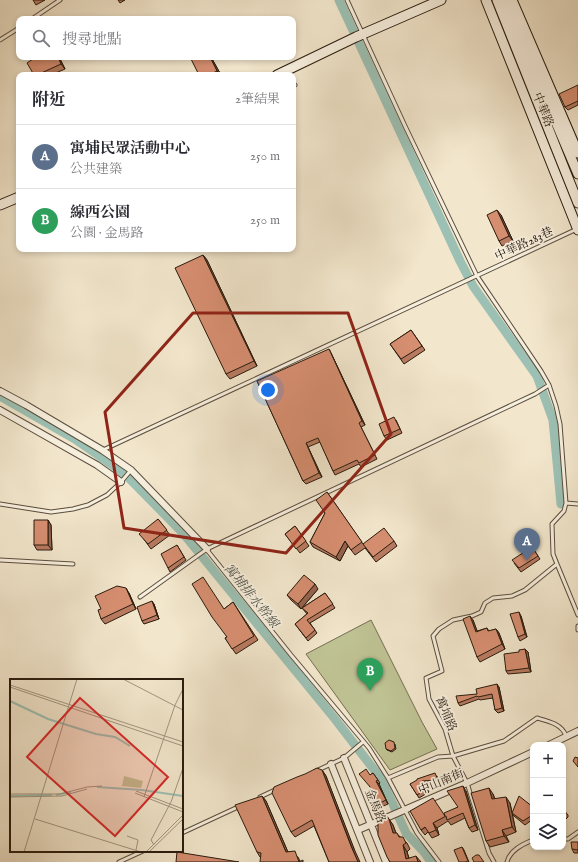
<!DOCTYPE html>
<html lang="zh-TW">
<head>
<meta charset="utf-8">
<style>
	body { margin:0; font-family:"IM FELL English","Noto Serif TC",serif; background:#f2f2f3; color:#2b2b33 }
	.controls { position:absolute; right:12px; bottom:12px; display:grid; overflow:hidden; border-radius:8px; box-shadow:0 2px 6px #0003 }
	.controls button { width:36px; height:36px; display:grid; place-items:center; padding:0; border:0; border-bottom:1px solid #e1e1e2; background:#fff; color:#2b2b33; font:20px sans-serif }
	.you { position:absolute; left:268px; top:390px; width:14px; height:14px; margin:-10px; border:3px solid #fff; border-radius:50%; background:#1a73e8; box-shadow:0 0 0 6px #1a73e833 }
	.badge { display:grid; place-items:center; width:26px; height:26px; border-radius:50%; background:#ea580c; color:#fff; font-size:13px; font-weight:700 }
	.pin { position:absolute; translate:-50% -33px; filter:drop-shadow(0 1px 2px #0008) }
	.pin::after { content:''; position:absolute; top:21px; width:14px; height:12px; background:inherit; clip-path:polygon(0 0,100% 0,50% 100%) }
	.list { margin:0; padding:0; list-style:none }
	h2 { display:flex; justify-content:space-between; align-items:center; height:52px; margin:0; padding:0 16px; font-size:17px }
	h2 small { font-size:13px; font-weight:400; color:#7c7c81 }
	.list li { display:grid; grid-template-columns:26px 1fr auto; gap:12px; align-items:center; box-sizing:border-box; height:64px; padding:0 16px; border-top:1px solid #e1e1e2 }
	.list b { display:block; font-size:15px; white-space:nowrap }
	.list p { margin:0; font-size:13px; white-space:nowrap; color:#7c7c81 }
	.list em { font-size:13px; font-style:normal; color:#7c7c81 }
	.icon { flex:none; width:22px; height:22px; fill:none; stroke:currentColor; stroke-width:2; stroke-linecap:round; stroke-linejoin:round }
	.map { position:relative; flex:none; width:578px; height:862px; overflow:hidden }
	.search { position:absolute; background:#fff; box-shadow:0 2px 6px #0003; left:16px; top:16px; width:280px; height:44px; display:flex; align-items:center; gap:10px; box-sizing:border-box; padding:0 14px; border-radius:8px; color:#7c7c81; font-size:15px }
	.panel { position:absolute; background:#fff; box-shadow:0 2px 6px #0003; left:16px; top:72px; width:280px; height:180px; border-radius:8px }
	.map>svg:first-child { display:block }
</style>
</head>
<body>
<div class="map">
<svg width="578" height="862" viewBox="0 0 578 862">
	<rect width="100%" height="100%" fill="#f2e6cc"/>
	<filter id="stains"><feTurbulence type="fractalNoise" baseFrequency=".005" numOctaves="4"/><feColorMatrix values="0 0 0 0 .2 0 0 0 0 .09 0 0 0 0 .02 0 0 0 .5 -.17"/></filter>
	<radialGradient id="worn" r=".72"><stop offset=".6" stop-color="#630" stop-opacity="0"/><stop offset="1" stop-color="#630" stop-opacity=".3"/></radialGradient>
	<path fill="#bfc394" stroke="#746f51" d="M371 620 422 722 437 749 390 770 306 654Z"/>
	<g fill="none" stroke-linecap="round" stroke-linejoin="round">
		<path stroke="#9cc0b3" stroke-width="9" d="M339 0 460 261 473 286 537 376 553 420 561 504
			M0 396 75 439 111 464 127 476 182 532 335 719 382 780 406 833 424 852 431 862"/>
		<defs>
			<path id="lane" d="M347 0 405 126 477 276 541 371 549 385 556 406 560 424 566 503
				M32 19 60 0
				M0 40 19 28
				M293 86 295 85
				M103 450 577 229
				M0 504 51 512 73 509 88 505 107 495 121 482 131 470
				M207 550 291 655 369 748 388 778 417 833 439 862
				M0 560 73 564
				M557 564 578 615
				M140 597 207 549 535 394 549 385
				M578 626V630
				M316 771 344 758 363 742
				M388 778 438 757 453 756 504 741 537 718C548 721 562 724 566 736
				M260 797 277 789
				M182 833 238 807
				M563 839H568L578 832
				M119 862 143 851
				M494 862 489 853 467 783 453 756 445 729 429 699 426 678 442 671 433 636 439 629 453 620 472 616 481 612 485 603 493 598 512 596 525 590 557 564 553 554 552 524 564 511 566 503 578 504
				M507 862C510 850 523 844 533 840"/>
			<path id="street" d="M0 391 26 405 102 450 131 470 207 549
				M0 410 97 465 121 482
				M549 745 578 731
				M344 758 386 862
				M331 764 370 862
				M358 830 467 783 533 752"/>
			<path id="secondary" d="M486 0 578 230
				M497 0 578 203
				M504 0 578 174
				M512 0 578 153
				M277 75 356 37 441 0
				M0 205 19 197"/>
		</defs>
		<use href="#lane" stroke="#5b4e3e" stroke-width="5"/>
		<use href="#street" stroke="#5b4e3e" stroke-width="8"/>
		<use href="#secondary" stroke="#291b0e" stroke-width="11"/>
		<use href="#lane" stroke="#f7efde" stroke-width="3"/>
		<use href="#street" stroke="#f7efde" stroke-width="6"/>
		<use href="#secondary" stroke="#f7efde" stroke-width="9"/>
	</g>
	<path fill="#b87a60" stroke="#291b0e" d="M33 0H45L36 5Z
		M118 0H125L120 3Z
		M36 57H59L65 69 51 75H34Z
		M211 57 221 75H199Z
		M578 85V105L568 110 565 107Z
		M501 215 513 241 502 246 499 241Z
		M203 255 207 260 257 366 230 379 226 374Z
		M411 330 425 350 404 364 390 344Z
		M331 353 365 425 361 427 377 459 361 467 359 464 335 475 333 471 320 442 308 447 322 477 306 484 303 481 257 381Z
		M396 420 402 433 387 440 384 436Z
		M327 492 363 544 394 541 397 546 376 562 365 548 355 555 348 546 340 561 313 547 310 542 325 513Z
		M158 519 170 535 151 549 143 538Z
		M48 520 51 525 52 550H37L34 545Z
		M295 526 309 546 300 553 285 534Z
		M177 545 186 560 170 572 168 568Z
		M532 547 540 559 521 572 514 563Z
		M318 589 301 609 291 600 287 595Z
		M129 593 136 609 105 624 101 619Z
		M325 593 335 608 310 623 317 633 308 641 295 624 307 614 302 608Z
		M233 602 258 640 236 654 225 638 227 637 224 609Z
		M154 604 159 619 144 624 142 621Z
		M521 616 527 637 520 641 518 637Z
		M473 620 477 631 487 628 489 631 496 629 499 633 505 649 480 662 477 657Z
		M525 649 528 652 531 672 508 674 506 671 519 652Z
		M499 687 504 711 498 713 495 710 493 698 480 700 479 699 460 706 458 703 477 694Z
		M395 744 396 749 392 752 387 750 386 749Z
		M322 770 326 776 358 860 360 862H329L314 826 295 837 291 832Z
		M373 773 380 783 379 784 388 804 379 808 376 805 370 788V775Z
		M437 776 440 783 424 784 429 792 419 798 410 784Z
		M466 791 478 830 472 832 469 828 465 818 451 825 448 821 437 828 439 835 432 838 428 832 425 835 421 830 458 807Z
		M493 794 495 799 510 803 516 832 506 836 509 842 490 847 486 841Z
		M262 796 266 801 288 852 298 857 300 861 260 857 257 852Z
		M533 807V819L525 825 514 816 512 813Z
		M563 809 568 815V817L563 822Z
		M386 815 393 825 396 833 407 843 410 849 407 852 409 858 421 862H390Z
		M578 842V853H574L572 849Z"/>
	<path fill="#96634e" stroke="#291b0e" d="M58 57H59L65 69 61 64Z
		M210 57H211L221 75 217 71Z
		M497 210 501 215 513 241 509 236Z
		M203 255 207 260 257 366 254 361Z
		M329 349 331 353 365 425 362 421Z
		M306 443 308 447 322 477 319 473Z
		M48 520 51 525 52 550 48 545Z
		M345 541 348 546 340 561 336 557Z
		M315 584 318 589 301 609 298 604Z
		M126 588 129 593 136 609 133 604Z
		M152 601 154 604 159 619 157 615Z
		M519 612 521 616 527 637 525 634Z
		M470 616 473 620 479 636 476 632Z
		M496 629 499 633 505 649 502 644Z
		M525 649 528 652 531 672 529 668Z
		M497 684 499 687 504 711 502 708Z
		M322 770 326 776 355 851 360 862H358L356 858Z
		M376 781 379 784 388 804 386 800Z
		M463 786 466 791 478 830 475 825Z
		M489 788 493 794 497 805 492 799Z
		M262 796 266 801 290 857 286 852Z
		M506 797 510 803 516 832 512 827Z
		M389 819 393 825 398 839 393 833Z
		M433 823 437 828 439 835 436 830Z
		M502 830 506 836 509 842 504 836Z
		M403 845 407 852 410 862 406 859Z
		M462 847 464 850 469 862 468 861Z
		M416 856 421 862H418Z"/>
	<path fill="#d68e70" stroke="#291b0e" d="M36 57H58L61 64 37 75H34L27 63Z
		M190 57H210L217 71 209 75H199Z
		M578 85V101L565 107 559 94Z
		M497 210 509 236 499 241 487 215Z
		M203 255 254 361 226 374 175 268Z
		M411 330 422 346 401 359 390 344Z
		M329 349 362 421 359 423 375 455 359 463 357 460 333 471 318 438 306 443 319 473 303 481 257 381Z
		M394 417 400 429 384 436 379 424Z
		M327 492 362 542 351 550 345 541 336 557 310 542 325 513 316 500Z
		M158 519 167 530 148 544 139 534Z
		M34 520H48V545H34Z
		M295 526 306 541 296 549 285 534Z
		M384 528 394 541 373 557 363 544Z
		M177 545 184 557 168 568 161 554Z
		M532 547 538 556 519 568 512 560Z
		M304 575 315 584 298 604 287 595Z
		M203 577 224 609 233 602 254 636 232 649 225 638 227 637 212 617 192 584Z
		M117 586 126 588 133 604 101 619 98 610 101 609 95 596Z
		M325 593 333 604 307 620 315 630 306 638 295 624 308 613 302 608Z
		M152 601 157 615 142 621 137 607Z
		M519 612 525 634 518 637 510 614Z
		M470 616 476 632 487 628 488 631 496 629 502 644 477 657 463 619Z
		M525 649 529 668 506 671 504 654 519 652V650Z
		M497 684 502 708 495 710 492 694 478 697 477 696 458 703 456 696 477 694 476 689Z
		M389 740 394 742 395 748 391 751 386 749 385 743Z
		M575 757 578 758V767L573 761Z
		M317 768 322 770 351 846 358 862H329L312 820 291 832 272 793 274 787 297 777 305 774Z
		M366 769 370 775 373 773 378 780 376 781 386 800 376 805 369 789 371 788 359 774Z
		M435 773 438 780 422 781 427 789 417 795 410 784 417 780V779Z
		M463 786 475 825 469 828 463 813 447 820 446 816 433 823 436 830 429 833 425 827 421 830 410 811 433 798 445 816 444 813 458 807 447 791Z
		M489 788 492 799 506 797 512 827 502 830 504 836 486 841 471 793Z
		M262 796 286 852 295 851 299 862 303 860V862H260L261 853 257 852 235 805Z
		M519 796 533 807V813L531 816 523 821 512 813Z
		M563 809 565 812V814L563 817Z
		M386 815 389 819 393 833H397L399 837H403L406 843 403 845 406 859 416 856 418 862H390L387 857 378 835V822Z
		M571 842H578V850L572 849Z
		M462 847 468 861 465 862H459L454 850Z
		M177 852 239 862H176Z
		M476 855H479L484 862H474L472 858Z"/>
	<path fill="none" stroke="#8f2418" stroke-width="3" stroke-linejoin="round" d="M193 313H348L391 434 286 553 124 528 105 412Z"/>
	<g text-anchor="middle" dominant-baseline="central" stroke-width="3.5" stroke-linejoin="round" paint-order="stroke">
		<g font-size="12" fill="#291b0e" stroke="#f7efde">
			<text transform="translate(543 110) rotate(68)">中華路</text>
			<text transform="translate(524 244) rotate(-25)">中華路283巷</text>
			<text transform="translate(446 714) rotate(67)">寓埔路</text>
			<text transform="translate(441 782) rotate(-23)">中山南街</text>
			<text transform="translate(375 806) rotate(68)">金馬路</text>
		</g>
		<g font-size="13" font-style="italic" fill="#515548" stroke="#f7efde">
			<text transform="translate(251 596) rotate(51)">寓埔排水幹線</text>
		</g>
	</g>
	<g transform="translate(10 679)">
		<rect width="173" height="173" fill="#f2e6cc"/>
		<path d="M114 97 133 102 131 109 112 107Z" fill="#bfc394"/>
		<path fill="none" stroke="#9cc0b3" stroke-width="2" d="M0 22 38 40 86 55 105 58 120 67M87 108 132 111 173 117M46 116 61 113M0 117 42 116"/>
		<path fill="none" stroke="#a29580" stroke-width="1" d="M113 0 173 31M0 6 173 63M0 8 173 67M126 112 173 130M125 114 173 133M0 115H50L77 108 92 107M0 118 52 117 77 110M134 118 165 26 173 10M25 140 131 173M117 157 128 161 126 171M144 166 141 161 161 123 173 89M14 173 67 0M136 173 173 136M139 173 173 140"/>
		<path fill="#d62828" fill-opacity="0.15" stroke="#d62828" stroke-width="2" d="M70 19 158 98 105 157 17 78Z"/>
		<rect width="173" height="173" fill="none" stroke="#291b0e" stroke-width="2"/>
	</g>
	<rect width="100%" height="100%" filter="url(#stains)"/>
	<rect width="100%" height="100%" fill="url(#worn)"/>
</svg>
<div class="controls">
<button>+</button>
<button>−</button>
<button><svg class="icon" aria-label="layers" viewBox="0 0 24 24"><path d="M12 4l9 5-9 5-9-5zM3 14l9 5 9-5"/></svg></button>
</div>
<div class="you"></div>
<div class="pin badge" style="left:527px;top:561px;background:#5c6f8a">A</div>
<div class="pin badge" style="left:370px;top:691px;background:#2e9e5b">B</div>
<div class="search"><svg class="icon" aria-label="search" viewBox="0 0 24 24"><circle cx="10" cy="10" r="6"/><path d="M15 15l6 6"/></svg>搜尋地點</div>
<section class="panel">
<h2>附近<small>2筆結果</small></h2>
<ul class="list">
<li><span class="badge" style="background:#5c6f8a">A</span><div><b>寓埔民眾活動中心</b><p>公共建築</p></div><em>250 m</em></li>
<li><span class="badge" style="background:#2e9e5b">B</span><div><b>線西公園</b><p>公園 · 金馬路</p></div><em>250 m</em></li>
</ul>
</section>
</div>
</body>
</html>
